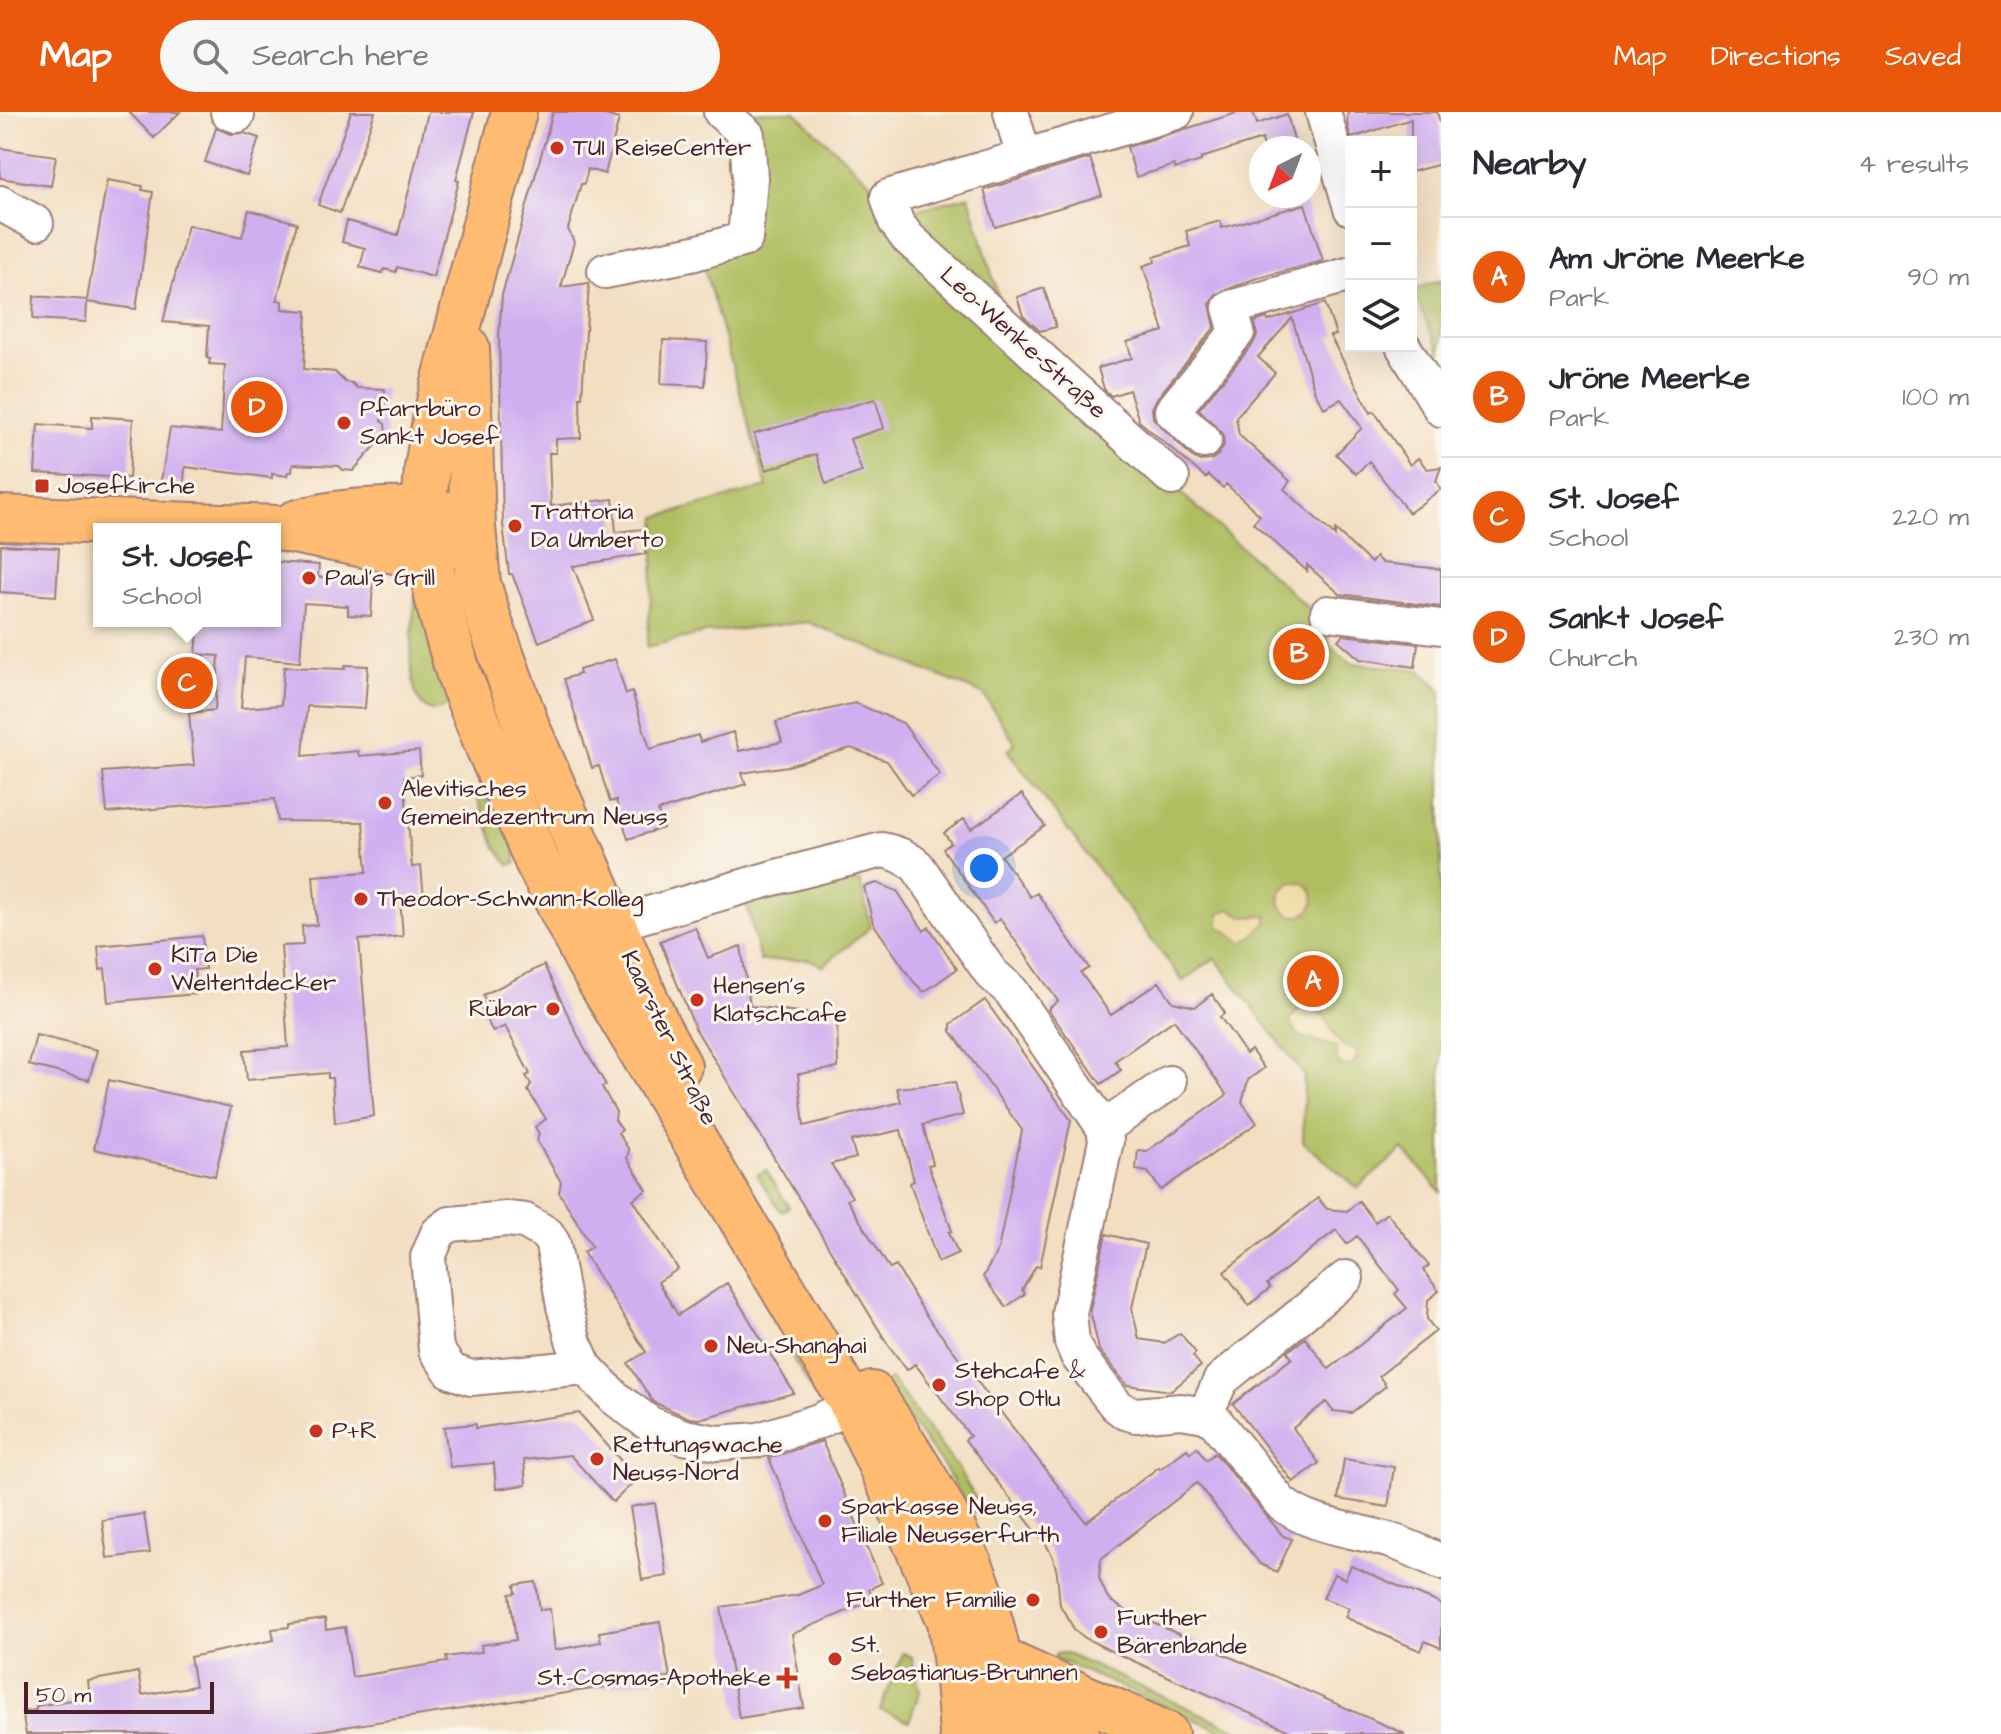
<!DOCTYPE html>
<html lang="en">
<head>
<meta charset="utf-8">
<style>
	body { margin:0; font-family:"Architects Daughter",sans-serif; background:#f7f7f7; color:#2b2b33 }
	.controls { position:absolute; right:24px; top:24px; display:grid; overflow:hidden; border-radius:0px; box-shadow:0 8px 32px #0002 }
	.controls button { width:72px; height:72px; display:grid; place-items:center; padding:0; border:0; border-bottom:2px solid #e1e1e2; background:#fff; color:#2b2b33; font:40px sans-serif }
	.compass { position:absolute; left:1249px; top:24px; width:72px; height:72px; border-radius:50%; background:#fff; box-shadow:0 8px 32px #0002; rotate:222deg }
	.scale { position:absolute; left:24px; bottom:20px; width:190px; box-sizing:border-box; padding-left:8px; border:4px solid #4a1f2b; border-top:0; font-size:22px; line-height:28px; white-space:nowrap; color:#4a1f2b; -webkit-text-stroke:6px #fbf7ec; paint-order:stroke }
	.you { position:absolute; left:984px; top:756px; width:28px; height:28px; margin:-20px; border:6px solid #fff; border-radius:50%; background:#1a73e8; box-shadow:0 0 0 12px #1a73e833 }
	.badge { display:grid; place-items:center; width:52px; height:52px; border-radius:50%; background:#ea580c; color:#fff; font-size:26px; font-weight:700 }
	.pin { position:absolute; translate:-50% -50%; border:4px solid #fff; box-shadow:0 2px 8px #0006 }
	.popup { position:absolute; left:93px; top:411px; width:188px; height:104px; box-sizing:border-box; display:grid; place-content:center; border-radius:0px; background:#fff; filter:drop-shadow(0 2px 6px #0005); font-size:26px; white-space:nowrap; color:#7c7c81 }
	.popup b { font-size:30px; color:#2b2b33 }
	.popup::after { content:''; position:absolute; left:50%; top:100%; margin-left:-16px; border:16px solid transparent; border-top-color:#fff }
	.list { margin:0; padding:0; list-style:none }
	h2 { display:flex; justify-content:space-between; align-items:center; height:104px; margin:0; padding:0 32px; font-size:34px }
	h2 small { font-size:26px; font-weight:400; color:#7c7c81 }
	.list li { display:grid; grid-template-columns:52px 1fr auto; gap:24px; align-items:center; box-sizing:border-box; height:120px; padding:0 32px; border-top:2px solid #e1e1e2 }
	.list b { display:block; font-size:30px; white-space:nowrap }
	.list p { margin:0; font-size:26px; white-space:nowrap; color:#7c7c81 }
	.list em { font-size:26px; font-style:normal; color:#7c7c81 }
	.icon { flex:none; width:44px; height:44px; fill:none; stroke:currentColor; stroke-width:2; stroke-linecap:round; stroke-linejoin:round }
	.map { position:relative; flex:none; width:1441px; height:1622px; overflow:hidden }
	header { display:flex; align-items:center; gap:48px; box-sizing:border-box; height:112px; padding:0 40px; background:#ea580c; color:#fff }
	header strong { font-size:38px }
	nav { display:flex; gap:44px; margin-inline-start:auto; font-size:28px }
	.search { width:560px; height:72px; background:#f7f7f7; display:flex; align-items:center; gap:20px; box-sizing:border-box; padding:0 28px; border-radius:44px; color:#7c7c81; font-size:30px }
	main { display:flex }
	aside { flex:1; background:#fff }
	.map>svg:first-child { display:block }
</style>
</head>
<body>
<header>
<strong>Map</strong>
<div class="search"><svg class="icon" aria-label="search" viewBox="0 0 24 24"><circle cx="10" cy="10" r="6"/><path d="M15 15l6 6"/></svg>Search here</div>
<nav><a>Map</a><a>Directions</a><a>Saved</a></nav>
</header>
<main>
<div class="map">
<svg width="1441" height="1622" viewBox="0 0 1441 1622">
	<rect width="100%" height="100%" fill="#fbf7ec"/>
	<filter id="ink" filterUnits="userSpaceOnUse"><feTurbulence type="fractalNoise" baseFrequency=".0125" numOctaves="2"/><feDisplacementMap in="SourceGraphic" scale="16" xChannelSelector="R" yChannelSelector="G"/><feConvolveMatrix kernelMatrix="1 2 1 2 8 2 1 2 1" color-interpolation-filters="sRGB"/></filter>
	<filter id="wash" filterUnits="userSpaceOnUse"><feTurbulence type="fractalNoise" baseFrequency=".006" numOctaves="4" result="noise"/><feDisplacementMap in="SourceGraphic" scale="32" xChannelSelector="R" yChannelSelector="G"/><feGaussianBlur stdDeviation="1.8" result="paint"/><feColorMatrix in="noise" values="0 0 0 0 0 0 0 0 0 0 0 0 0 0 0 0 0 1.4 0 .05"/><feComposite in="paint" operator="in"/></filter>
	<g filter="url(#wash)">
		<rect width="100%" height="100%" fill="#f2dec1"/>
		<path fill="#afbe61" stroke="#7c6e46" stroke-width="2" d="M736 0H795L903 101 969 84 1011 228 1322 508 1330 533 1351 551 1420 558 1441 578V1080L1403 1037 1358 1076 1303 1030 1304 963 1215 846 1183 869 1008 639 1015 631 983 582 808 510 705 521 647 535 657 405 767 375 701 145 748 132Z
			M1441 168V242L1412 178Z
			M417 473 449 593C395 625 414 498 417 473Z
			M480 678 514 727 516 751 509 753 496 735 476 682Z
			M860 769 871 815 823 854 809 847 760 849 746 790 756 787 774 789Z
			M766 1058 789 1095 781 1100 757 1063Z
			M798 1234 823 1282 819 1290 789 1240Z
			M891 1267 958 1357 982 1397 971 1401 945 1356 882 1273Z
			M903 1541 912 1545 920 1579 909 1609 880 1598Z
			M1062 1541 1069 1543 1247 1622H1229L1054 1546 1056 1542Z"/>
		<path fill="#eeda9e" stroke="#9c7c64" stroke-width="2" d="M1280 787a17 17 0 1 1 34 0a17 17 0 1 1-34 0Z
			M1230 797 1245 805 1268 804 1266 812 1244 831 1219 814V802Z
			M1304 896C1331 897 1329 922 1342 933 1346 936 1351 936 1355 938L1358 943 1353 953 1342 954 1338 950 1336 936 1332 934C1315 928 1296 929 1290 909L1297 899Z"/>
		<g id="blocks">
			<path fill="#cfaff0" d="M129 0H180L154 26Z
				M351 0H375L340 101 318 93Z
				M428 0H474L456 68 459 69 433 165 397 155 396 160 384 157 382 161 360 155 365 136 342 130 347 109 398 123Z
				M553 0H595L619 7 605 62 588 57 584 72H581L568 117 574 130 561 175 589 171 582 285H580L581 326 556 327V341H549L551 394 613 387 616 420 642 417 646 442 573 454 594 508 539 530 512 462H509L503 412 499 224 502 183Z
				M1240 0H1253L1257 12 1287 2 1296 36H1264L1262 27 1201 46V49L1175 57 1174 53 1136 65 1127 35Z
				M1348 0H1437L1441 14V52L1411 60V7L1351 26 1347 10Z
				M216 16 231 22 244 21 259 26 247 64 205 50Z
				M0 36 56 44 51 74 0 66Z
				M1090 46 1102 83 995 115 984 78Z
				M107 68 143 74 142 78 153 80 136 197 87 190 86 210 33 207 34 184 87 188Z
				M1305 92 1323 149 1254 167 1216 182 1210 192 1215 215 1157 286 1152 296 1153 306 1191 344 1200 349 1211 348 1218 343 1224 333 1223 322 1199 297 1253 232 1257 223 1255 210 1267 206 1268 209 1325 191 1336 223 1330 224 1371 301 1374 299 1410 353 1418 346 1427 357 1441 355 1436 369 1441 377 1409 401 1369 349 1356 362 1336 342 1362 316 1341 287 1324 296 1315 280 1292 206 1258 245 1275 261 1236 305 1239 323 1290 369 1284 377 1335 424V418L1371 451 1376 445 1382 451 1441 457V495L1340 482 1307 453V459L1253 411 1260 403 1226 372 1223 376 1209 363 1206 366 1139 309 1129 278 1111 284 1104 277 1098 256 1132 246 1127 230 1164 219 1143 154 1155 150 1154 145 1190 134 1186 119 1220 109 1222 116Z
				M249 98 297 111 277 188 282 189V197L307 199 304 257 335 260 345 270 352 271 357 276 385 277 381 309 385 312 386 322 353 359 343 358 339 354 293 352 292 360H288L287 364 272 362V366L185 355 184 371 161 369 170 316 221 321 225 253 209 252 210 247 207 246 209 214 163 210 188 113 242 125Z
				M1044 176 1056 215 1040 219 1023 204 1017 185Z
				M663 228 707 230 705 274 661 272Z
				M875 287 884 316 850 327 862 360 826 372 816 342 766 358 754 322Z
				M92 304 133 307 129 366 35 361 38 312 92 316Z
				M1 433 59 436 56 484 0 480Z
				M275 450 319 453 318 465 373 469 371 504 348 503V494L304 491 300 550 245 545 241 596 281 593 284 555 345 557V553L368 554 365 597 307 594 303 644 358 639 359 644 419 639 421 663 404 665 412 755 421 754 424 786 400 788 403 824 359 828 374 1004 335 1011 332 966H328V961L247 968 244 938 288 935 281 834 303 833 302 814 317 813 313 764 367 760 363 710 278 709 275 687 107 701 103 660 194 653 189 601 215 598 219 544 196 542 199 509H275Z
				M1343 523 1418 532 1415 555 1360 547 1338 528Z
				M615 547 626 582 632 580 650 637 698 623 700 630 733 620 739 639 782 630 776 610 855 591 903 611 940 663 911 683 887 649 851 636 788 654 742 661 746 672 658 699 663 716 628 727 616 688 610 690 599 654 592 656 564 567 580 562 579 558Z
				M1022 682 1045 714 1001 744 1030 785 1037 781 1089 856 1081 861 1111 903 1159 870 1173 890 1182 892 1195 895 1212 882 1225 901 1220 905 1233 923 1246 942 1251 938 1264 956 1248 968 1242 990 1257 1011 1161 1078 1148 1060 1136 1058 1138 1038 1147 1039 1227 983 1174 908 1115 949 1121 958 1101 972 1048 897 1058 889 1000 807 994 811 943 737 951 731 944 721 964 707 971 717Z
				M877 771 897 779 924 819 929 815 957 857 924 880 913 869 873 811 864 775Z
				M695 815 708 846 741 834 750 894 837 905 838 956 798 962 804 1014 901 990 897 976 955 970 963 1003 923 1013 933 1052 928 1053 952 1119 949 1120 958 1141 938 1150 910 1071 914 1069 901 1018 851 1029 856 1046 831 1052 852 1085 847 1088 890 1157 896 1154 925 1202 1086 1410 1159 1355 1160 1357 1187 1337 1190 1341 1197 1335 1206 1348 1215 1341 1283 1424 1292 1427 1277 1460 1260 1452 1197 1371 1101 1447 1099 1466 1108 1487 1126 1499 1405 1622H1296L1109 1538 1085 1526 1074 1517 1060 1493 1057 1461 1053 1445 1047 1434 965 1328 970 1324 915 1252 907 1258 887 1231 695 916 660 829Z
				M202 824 205 857 194 858 196 882 108 890 105 857 100 858 98 834Z
				M544 853 583 934 606 973 602 975 616 1000 615 1008 622 1018 618 1021 629 1038 627 1046 647 1078 633 1087 678 1157 658 1170 678 1203 727 1171 794 1281 699 1307 689 1306 653 1290 628 1251 646 1240 583 1140 592 1135 559 1080 561 1070 537 1029 539 1022 535 1015 546 1007 528 979 531 972 526 964 530 962 505 914 493 920 479 893 486 889 483 883Z
				M985 888 1071 1008 1040 1155 1036 1154 1022 1178 1025 1182 1006 1195 983 1165 998 1138 1022 1018 951 919V912Z
				M36 923 97 938 89 968 29 953Z
				M109 968 231 995 215 1064 94 1037Z
				M1318 1086 1327 1097 1347 1099 1359 1089 1375 1110 1387 1101 1429 1154 1423 1158 1439 1179 1428 1188 1427 1207 1436 1219 1379 1264 1386 1274 1351 1301 1333 1299 1326 1290 1293 1316 1319 1351 1293 1370 1233 1292 1292 1246 1287 1240 1305 1226 1329 1257 1407 1196 1395 1182 1399 1178 1357 1124 1347 1132 1336 1118 1267 1172 1270 1176 1249 1193 1224 1160Z
				M1106 1122 1146 1132 1132 1196 1139 1227 1164 1231 1180 1221 1196 1241 1193 1244 1201 1254 1171 1279 1127 1273 1099 1238 1090 1198Z
				M579 1301 637 1367 613 1390 570 1343 524 1348 526 1373 496 1377 494 1351 450 1355 444 1315 476 1312V1316Z
				M822 1329 882 1471 869 1477 873 1488 792 1522 804 1596 739 1606 721 1495 798 1483 822 1473 769 1346Z
				M1344 1347 1394 1355 1388 1395 1338 1387Z
				M655 1391 667 1464 642 1468 630 1395Z
				M144 1402 150 1441 107 1446 102 1408Z
				M1351 1454 1441 1492V1536L1425 1529 1421 1539 1395 1528 1345 1505 1349 1496 1323 1486 1334 1462 1345 1467Z
				M536 1470 540 1498 550 1497 555 1538 601 1530 599 1520 660 1510 670 1565 298 1622H26L22 1600 36 1598V1594L90 1585 88 1569 138 1560 142 1583 195 1574 190 1545 274 1528 272 1517 289 1515V1512L325 1507 326 1518 345 1515 352 1565 447 1550 446 1545 482 1540 481 1533 516 1528 510 1482 516 1481 515 1473Z"/>
		</g>
	</g>
	<g filter="url(#ink)">
		<use href="#blocks" fill-opacity="0" stroke="#9e7e76" stroke-width="2"/>
		<g fill="none" stroke-linecap="round" stroke-linejoin="round">
			<defs>
				<path id="minor" d="M228 0 237 3
					M1011 0 1024 45
					M1323 0 1351 96
					M0 91 36 111
					M605 159 695 141 745 127 750 66 747 23 721 0
					M1403 234 1441 297
					M1204 329 1172 299 1237 220 1230 196 1351 162
					M1172 366 907 125 896 110 888 85 1176 0
					M1328 501 1441 515
					M614 812 773 766 882 738C896 741 905 744 917 754L991 861 1011 879 1104 1016 1106 1029 1069 1201 1072 1230 1078 1244 1116 1293 1125 1300 1136 1303 1181 1299 1205 1303 1215 1309 1281 1391C1311 1415 1352 1417 1388 1428 1406 1433 1424 1442 1441 1450
					M1104 1016 1169 971
					M585 1255 471 1266 451 1259 436 1238 428 1145 438 1121 450 1112 507 1107 525 1109 547 1122 553 1132 564 1194 574 1231 585 1255 615 1286 650 1312 684 1325 718 1331 759 1328 819 1309 873 1284
					M1205 1303 1221 1268 1346 1166"/>
				<path id="major" d="M514 0 436 302 427 356 424 397 428 439 439 494 459 563 488 635 537 749 587 848 853 1294 898 1391 950 1509 958 1567 962 1622
					M467 236 473 415 478 471 490 511 528 617 658 915 679 954
					M0 406 278 416 399 440 428 439 451 433 456 429
					M295 411C339 397 408 394 453 403
					M872 1282C940 1388 1009 1490 1004 1622
					M979 1558 1001 1548 1166 1622
					M984 1583C1013 1602 1044 1613 1077 1622"/>
			</defs>
			<use href="#minor" stroke="#9e7e76" stroke-width="38"/>
			<use href="#major" stroke="#9e7e76" stroke-width="48"/>
			<use href="#minor" stroke="#fff" stroke-width="34"/>
			<use href="#major" stroke="#ffbb71" stroke-width="44"/>
		</g>
	</g>
	<g fill="#c8321e" stroke="#fbf7ec" stroke-width="3">
		<circle cx="557" cy="36" r="8"/>
		<circle cx="344" cy="311" r="8"/>
		<rect x="34" y="366" width="16" height="16" rx="4"/>
		<circle cx="515" cy="414" r="8"/>
		<circle cx="309" cy="466" r="8"/>
		<circle cx="385" cy="691" r="8"/>
		<circle cx="361" cy="787" r="8"/>
		<circle cx="155" cy="857" r="8"/>
		<circle cx="697" cy="888" r="8"/>
		<circle cx="553" cy="897" r="8"/>
		<circle cx="711" cy="1234" r="8"/>
		<circle cx="939" cy="1273" r="8"/>
		<circle cx="316" cy="1319" r="8"/>
		<circle cx="597" cy="1347" r="8"/>
		<circle cx="825" cy="1409" r="8"/>
		<circle cx="1033" cy="1488" r="8"/>
		<circle cx="1101" cy="1520" r="8"/>
		<circle cx="835" cy="1547" r="8"/>
		<path d="M783 1554h8v8h8v8h-8v8h-8v-8h-8v-8h8z"/>
	</g>
	<g text-anchor="middle" dominant-baseline="central" stroke-width="6" stroke-linejoin="round" paint-order="stroke">
		<g font-size="24" fill="#4a1f2b" stroke="#fbf7ec" text-anchor="start">
			<text x="573" y="36">TUI ReiseCenter</text>
			<text x="360" y="297">Pfarrbüro<tspan x="360" dy="28">Sankt Josef</tspan></text>
			<text x="58" y="374">Josefkirche</text>
			<text x="531" y="400">Trattoria<tspan x="531" dy="28">Da Umberto</tspan></text>
			<text x="325" y="466">Paul's Grill</text>
			<text x="401" y="677">Alevitisches<tspan x="401" dy="28">Gemeindezentrum Neuss</tspan></text>
			<text x="377" y="787">Theodor-Schwann-Kolleg</text>
			<text x="171" y="843">KiTa Die<tspan x="171" dy="28">Weltentdecker</tspan></text>
			<text x="713" y="874">Hensen's<tspan x="713" dy="28">Klatschcafe</tspan></text>
			<text x="537" y="897" text-anchor="end">Rübar</text>
			<text x="727" y="1234">Neu-Shanghai</text>
			<text x="955" y="1259">Stehcafe &amp;<tspan x="955" dy="28">Shop Otlu</tspan></text>
			<text x="332" y="1319">P+R</text>
			<text x="613" y="1333">Rettungswache<tspan x="613" dy="28">Neuss-Nord</tspan></text>
			<text x="841" y="1395">Sparkasse Neuss,<tspan x="841" dy="28">Filiale Neusserfurth</tspan></text>
			<text x="1017" y="1488" text-anchor="end">Further Familie</text>
			<text x="1117" y="1506">Further<tspan x="1117" dy="28">Bärenbande</tspan></text>
			<text x="851" y="1533">St.<tspan x="851" dy="28">Sebastianus-Brunnen</tspan></text>
			<text x="771" y="1566" text-anchor="end">St.-Cosmas-Apotheke</text>
		</g>
		<g font-size="24" fill="#4a1f2b" stroke="#fbf7ec">
			<text transform="translate(1023 231) rotate(42)">Leo-Wenke-Straße</text>
			<text transform="translate(669 926) rotate(64)">Kaarster Straße</text>
		</g>
	</g>
</svg>
<div class="controls">
<button>+</button>
<button>−</button>
<button><svg class="icon" aria-label="layers" viewBox="0 0 24 24"><path d="M12 4l9 5-9 5-9-5zM3 14l9 5 9-5"/></svg></button>
</div>
<svg class="compass" viewBox="-18 -18 36 36"><path d="M0-13l5 13h-10z" fill="#e53935"/><path d="M0 13l5-13h-10z" fill="#7c7c81"/></svg>
<div class="scale">50 m</div>
<div class="you"></div>
<div class="pin badge" style="left:1313px;top:869px">A</div>
<div class="pin badge" style="left:1299px;top:542px">B</div>
<div class="pin badge" style="left:187px;top:571px">C</div>
<div class="popup"><b>St. Josef</b>School</div>
<div class="pin badge" style="left:257px;top:295px">D</div>
</div>
<aside>
<h2>Nearby<small>4 results</small></h2>
<ul class="list">
<li><span class="badge">A</span><div><b>Am Jröne Meerke</b><p>Park</p></div><em>90 m</em></li>
<li><span class="badge">B</span><div><b>Jröne Meerke</b><p>Park</p></div><em>100 m</em></li>
<li><span class="badge">C</span><div><b>St. Josef</b><p>School</p></div><em>220 m</em></li>
<li><span class="badge">D</span><div><b>Sankt Josef</b><p>Church</p></div><em>230 m</em></li>
</ul>
</aside>
</main>
</body>
</html>
